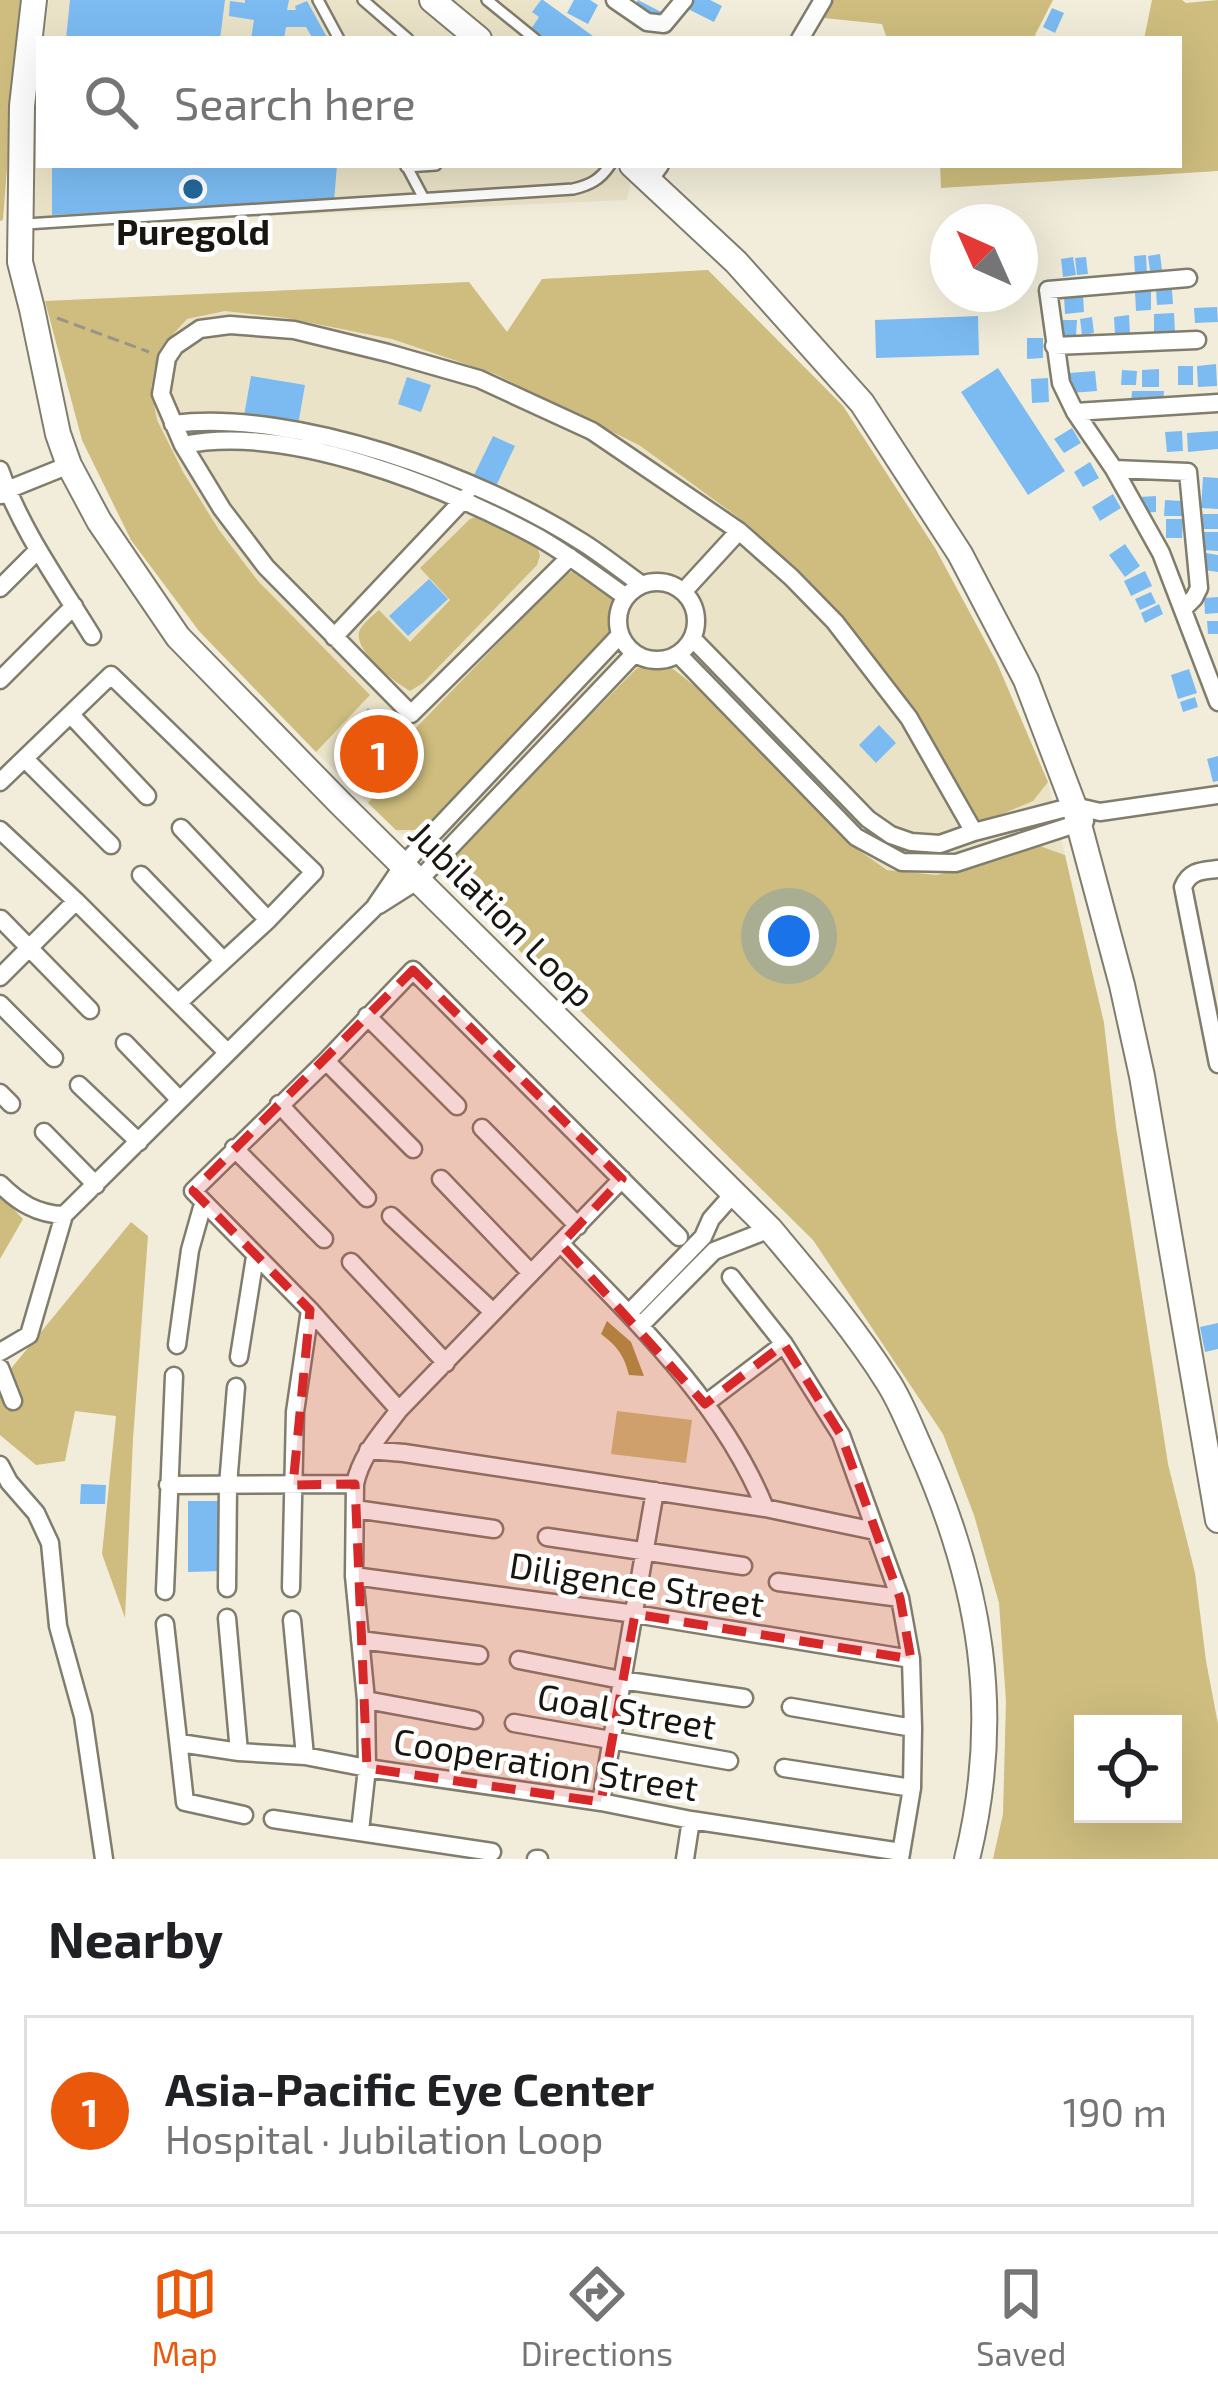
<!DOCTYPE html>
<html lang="en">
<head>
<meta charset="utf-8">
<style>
	body { margin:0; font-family:"Exo 2",sans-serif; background:#f2f2f2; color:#202124 }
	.controls { position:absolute; right:36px; bottom:36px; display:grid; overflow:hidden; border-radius:0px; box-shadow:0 12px 48px #0002 }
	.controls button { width:108px; height:108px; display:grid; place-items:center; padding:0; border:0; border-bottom:3px solid #e0e0e0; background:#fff; color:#202124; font:60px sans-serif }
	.compass { position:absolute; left:930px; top:204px; width:108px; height:108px; border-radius:50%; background:#fff; box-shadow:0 12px 48px #0002; rotate:315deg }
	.you { position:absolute; left:789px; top:936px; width:42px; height:42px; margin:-30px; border:9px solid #fff; border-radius:50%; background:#1a73e8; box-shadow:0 0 0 18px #1a73e833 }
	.badge { display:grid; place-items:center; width:78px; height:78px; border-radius:50%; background:#ea580c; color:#fff; font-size:39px; font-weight:700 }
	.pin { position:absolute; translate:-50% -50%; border:6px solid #fff; box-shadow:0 3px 12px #0006 }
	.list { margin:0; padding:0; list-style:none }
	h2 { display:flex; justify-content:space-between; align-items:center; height:156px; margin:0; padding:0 48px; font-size:51px }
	h2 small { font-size:39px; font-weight:400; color:#757577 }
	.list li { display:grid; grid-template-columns:78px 1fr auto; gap:36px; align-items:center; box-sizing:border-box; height:192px; margin:0 24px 24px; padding:0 24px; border:3px solid #e0e0e0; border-radius:0px }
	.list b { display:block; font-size:45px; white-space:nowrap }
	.list p { margin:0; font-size:39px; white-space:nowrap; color:#757577 }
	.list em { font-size:39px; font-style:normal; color:#757577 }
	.icon { flex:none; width:66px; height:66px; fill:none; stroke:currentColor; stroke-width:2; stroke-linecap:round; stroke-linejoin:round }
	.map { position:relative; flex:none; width:1218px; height:1859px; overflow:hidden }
	.search { position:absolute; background:#fff; box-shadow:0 12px 48px #0002; left:36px; right:36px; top:36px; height:132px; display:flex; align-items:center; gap:30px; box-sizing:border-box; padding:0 42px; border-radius:0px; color:#757577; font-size:45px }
	.sheet { height:372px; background:#fff }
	nav { display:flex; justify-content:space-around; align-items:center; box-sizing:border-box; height:168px; border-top:3px solid #e0e0e0; background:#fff; font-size:33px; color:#757577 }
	nav a { display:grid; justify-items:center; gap:6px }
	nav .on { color:#ea580c }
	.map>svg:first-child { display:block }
</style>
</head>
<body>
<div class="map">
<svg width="1218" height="1859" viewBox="0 0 1218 1859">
	<rect width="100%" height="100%" fill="#f2edda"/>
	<path fill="#eae3c8" d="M49 0H543L597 39H44Z
		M39 72V165H634L627 200 35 226V100Z
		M708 270 843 406 935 548 997 663 1048 782 1065 855 1040 846 937 875 887 870 847 842 450 873 454 886 316 752 199 631 131 540 82 440 45 301 469 282 507 332 542 279Z"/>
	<path fill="#cebd7e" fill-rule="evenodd" d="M0 0H20L3 220 0 221Z
		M829 0H1053L1035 35 1038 39H887L882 24 824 18Z
		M1152 0H1182L1186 3 1218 0V171L941 188 940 165H1179V39H1144Z
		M708 270 843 406 935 548 997 663 1048 782 1033 801 981 823 919 717 841 614 746 523 639 445 495 374 392 339 286 318 225 311 187 319 165 343 155 366 151 388 157 420 183 472 219 530 258 581 370 695 316 752 199 631 131 540 82 440 45 301 469 282 507 332 542 279Z
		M481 515 537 546 540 556 537 565 423 683 410 691C395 683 354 651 359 632 362 624 372 616 379 610L410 642 450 600 420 568 470 519Z
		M573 571 583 572 613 599 612 620 614 635 435 821 415 830H396L368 803 422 744 413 731 563 576Z
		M658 665 673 669 696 687 847 842 887 870 937 875 1040 846 1065 855 1104 1023 1116 1127 1168 1464 1195 1573 1206 1661 1218 1724V1859H993L1003 1814 1006 1701 999 1603 974 1515 943 1434 813 1240 454 886 450 873 452 855 637 668ZM1083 1724H1173V1814H1083Z
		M0 1195 23 1219 0 1259Z
		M131 1222 148 1236 133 1439 125 1618 102 1554 116 1416 75 1411 65 1461 36 1465 0 1435V1382Z
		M617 1411 692 1420 686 1463 611 1454Z"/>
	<path fill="#ab9646" d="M607 1321 631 1342 644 1376 629 1375C624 1355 617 1346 601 1334Z"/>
	<path fill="#7bbbf2" d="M70 0H225L220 39H66Z
		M245 0H289L287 10H296L295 6 307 1 328 39H313L306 27H286L284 39H251L254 20 229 16 230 1 245 3Z
		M541 0H543L597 39H544L531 29 539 17 532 12Z
		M574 0H590L598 5 588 24 567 13Z
		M638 0 665 14 660 20 635 5Z
		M693 0H710L722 6 714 22 688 9Z
		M1052 8 1064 13 1055 33 1043 27Z
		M52 165H337L334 201 52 215Z
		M1160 254 1162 270 1150 271 1148 256Z
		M1146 255 1147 273 1135 274 1134 256Z
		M1073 257 1076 275 1063 277 1061 259Z
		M1086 257 1088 274 1077 275 1075 258Z
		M1156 290H1172L1173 304 1157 305Z
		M1151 291V310L1136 311 1135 292Z
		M1083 294 1084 312 1065 314 1064 295Z
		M1217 307 1218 322 1195 323 1194 308Z
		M1174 313 1175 333H1154V314Z
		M1129 315 1130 334 1115 335 1114 317Z
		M978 316 979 355 876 358 875 320Z
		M1092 317 1094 333 1082 335 1080 319Z
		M1062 320H1077L1076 336H1062Z
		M1027 338H1043V358L1027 359Z
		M1216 364 1217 386 1198 387 1197 366Z
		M1178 366H1193V385H1178Z
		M998 368 1065 471 1028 495 961 392Z
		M1159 369V387H1142V370Z
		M1122 370 1137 371 1136 385H1121Z
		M1095 371 1097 391 1070 393 1069 373Z
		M251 376 305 385 298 425 244 416Z
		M407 377 431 385 421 412 398 404Z
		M1048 378 1049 402 1032 403 1031 379Z
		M1132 391H1164L1163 403H1131Z
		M1072 428 1081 443 1064 453 1054 439Z
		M1182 431 1183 451 1167 452 1165 432Z
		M1218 431V449L1188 452 1187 433Z
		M493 436 515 446 496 486 474 475Z
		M1090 462 1099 478 1083 487 1074 472Z
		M1203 477 1218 478V509L1201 508Z
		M1113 494 1121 508 1100 521 1092 507Z
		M1156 496V512L1139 513V497Z
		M1165 500 1183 501V516H1164Z
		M1203 514H1218V529H1202Z
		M1166 519H1183L1182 538H1166Z
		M1203 532H1218V551L1202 550Z
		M1125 544 1140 566 1125 577 1109 555Z
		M1206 553 1218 555V572L1204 570Z
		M1145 571 1152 586 1131 596 1124 581Z
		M429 579 448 599 408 636 389 616Z
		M1151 592 1156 603 1140 610 1135 599Z
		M1218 597V613L1205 614 1204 598Z
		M1159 604 1163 614 1145 623 1141 613Z
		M1207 621H1218V634H1208Z
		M1189 669 1197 693 1178 699 1171 675Z
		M1195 697 1198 707 1183 712 1180 702Z
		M368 708 410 745 377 782 335 745Z
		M879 725 896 743 876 763 859 745Z
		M1218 756V781L1213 782 1207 759Z
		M1218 1323V1349L1205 1352 1200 1327Z
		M81 1484 106 1485 105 1504H80Z
		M188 1501H222V1571L188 1572Z"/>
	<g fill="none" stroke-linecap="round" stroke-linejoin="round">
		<defs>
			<path id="service" d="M318 0 339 39
				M363 0 408 39
				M487 0 535 39
				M406 165 423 197
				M406 167 436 165
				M26 224 573 189C590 185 600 180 610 165"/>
			<path id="minor" d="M615 0 647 22 664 24 684 0
				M800 39 823 0
				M649 180 660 165
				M1188 278 1048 290 1061 383 1075 412 1114 469 1161 553 1218 702
				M1054 346 1197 340
				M1075 412 1218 403
				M173 424C296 409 479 476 582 542 603 555 622 571 642 585
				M183 445C287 423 442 486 534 535 567 553 596 576 626 597
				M1114 469 1188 472 1199 588 1194 598 1184 608
				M0 470C21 530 59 582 92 636
				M1 495 7 490 69 465
				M570 557 411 714 266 567 222 509 183 445 161 394 167 358 175 346 200 329 230 325 294 330 388 353 479 379 592 431 739 531 791 577 835 622 909 718 974 832
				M618 621a39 39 0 1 1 78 0a39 39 0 1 1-78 0Z
				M0 588 38 550
				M683 592 739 531
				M334 637 466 497
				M692 638 868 819 891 835 911 842 940 844 974 832 1074 806 1100 812 1218 795
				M678 654 856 837 902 862 956 863 1085 821
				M0 680 74 606
				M71 715 147 796
				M26 760 111 845
				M0 782 111 675 314 872 268 920 178 1003
				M181 828 268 920
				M0 830 76 901 227 1052
				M1218 869C1202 871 1190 870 1183 887L1218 1064
				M141 875 223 960
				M379 905 420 879 634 654
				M1 919 90 1010
				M0 977 76 901
				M0 1004 54 1058
				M367 1016 457 1106
				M125 1043 179 1099
				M326 1061 413 1149
				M79 1085 139 1142
				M0 1093 11 1104
				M279 1104 367 1198
				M482 1128 578 1226
				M44 1132 96 1185
				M234 1148 324 1239
				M441 1179 530 1272
				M0 1184C19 1203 37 1214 64 1215L374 908 404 864 620 635
				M391 1216 493 1312
				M560 1243C637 1322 723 1404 765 1508
				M351 1262 446 1363
				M731 1277 784 1344 841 1435 900 1598 911 1659 913 1728 912 1788 900 1859
				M629 1313 703 1237 711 1219 734 1193
				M641 1325 714 1251 770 1229
				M177 1345 190 1250 203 1204
				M0 1352 29 1335 64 1215
				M239 1357 255 1257
				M0 1368 13 1401
				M705 1404 784 1344
				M399 1410 310 1310 193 1191 326 1061 413 970 679 1237
				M368 1450 404 1453 765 1508 875 1531
				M0 1465 9 1482 36 1513 50 1543 58 1626 83 1716 104 1859
				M168 1485 355 1484
				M355 1509 494 1529
				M547 1537 743 1566
				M354 1576 635 1614 911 1659
				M778 1582 900 1598
				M227 1588 228 1485 236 1387
				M291 1588 295 1412 310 1310
				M165 1591 174 1376
				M227 1618 239 1752
				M292 1620 305 1756
				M165 1624 185 1802 244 1815
				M360 1640 479 1655
				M519 1660 621 1680 744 1698
				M366 1700 474 1720
				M791 1707 913 1728
				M514 1723 729 1761
				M180 1743 239 1752 305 1756 367 1768 601 1802 691 1820 901 1852
				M784 1768 912 1788
				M601 1802 655 1491
				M273 1819 492 1852
				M360 1831 367 1768 366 1700 354 1576 355 1484C361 1455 381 1434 399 1410L622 1179
				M536 1859H539
				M685 1859 691 1820"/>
			<path id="secondary" d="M34 0 22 106 20 262 32 309 58 434 69 465 99 521 178 637 339 802 770 1229C811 1278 854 1328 888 1382 901 1402 910 1426 920 1448 981 1584 1003 1713 967 1859
				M432 0 479 39
				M632 165 736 262 862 403 960 554 1026 680 1074 806 1122 985 1142 1076 1218 1520"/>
		</defs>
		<use href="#service" stroke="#817d6c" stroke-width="14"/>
		<use href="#minor" stroke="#817d6c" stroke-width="21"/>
		<use href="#secondary" stroke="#817d6c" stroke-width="28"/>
		<path stroke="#989486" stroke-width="3" stroke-dasharray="12 6" stroke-linecap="butt" d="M57 318 149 352"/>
		<use href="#service" stroke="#fff" stroke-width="9"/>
		<use href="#minor" stroke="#fff" stroke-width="16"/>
		<use href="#secondary" stroke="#fff" stroke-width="24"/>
	</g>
	<path fill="#d62828" fill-opacity="0.2" stroke="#d62828" stroke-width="9" stroke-dasharray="24 15" stroke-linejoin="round" d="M413 970 622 1179 561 1244 705 1404 784 1344 841 1435 900 1598 911 1659 635 1614 601 1802 367 1768 355 1484 293 1485 310 1310 193 1191Z"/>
	<circle fill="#22689c" stroke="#fff" stroke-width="4.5" cx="193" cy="189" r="12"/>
	<g text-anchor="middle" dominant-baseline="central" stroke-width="9" stroke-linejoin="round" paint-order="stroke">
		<g font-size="36" font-weight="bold" fill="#18160f" stroke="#fff">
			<text x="193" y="230">Puregold</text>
		</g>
		<g font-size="36" fill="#18160f" stroke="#fff">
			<text transform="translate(503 913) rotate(45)">Jubilation Loop</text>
			<text transform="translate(637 1583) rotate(9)">Diligence Street</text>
			<text transform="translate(627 1710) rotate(10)">Goal Street</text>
			<text transform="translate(546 1763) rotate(9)">Cooperation Street</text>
		</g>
	</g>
</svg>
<div class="controls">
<button><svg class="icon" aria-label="locate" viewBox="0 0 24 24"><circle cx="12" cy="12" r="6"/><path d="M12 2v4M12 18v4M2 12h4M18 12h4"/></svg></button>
</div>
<svg class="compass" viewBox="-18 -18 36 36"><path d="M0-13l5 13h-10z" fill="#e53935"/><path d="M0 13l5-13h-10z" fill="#757577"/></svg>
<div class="you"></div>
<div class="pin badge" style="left:379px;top:754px">1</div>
<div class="search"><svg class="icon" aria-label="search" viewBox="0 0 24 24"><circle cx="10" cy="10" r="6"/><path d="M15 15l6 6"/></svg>Search here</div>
</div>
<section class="sheet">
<h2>Nearby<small></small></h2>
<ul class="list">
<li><span class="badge">1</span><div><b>Asia-Pacific Eye Center</b><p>Hospital · Jubilation Loop</p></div><em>190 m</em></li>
</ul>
</section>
<nav>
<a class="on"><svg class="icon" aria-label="map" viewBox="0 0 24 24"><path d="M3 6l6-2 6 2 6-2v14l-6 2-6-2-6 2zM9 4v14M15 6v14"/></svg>Map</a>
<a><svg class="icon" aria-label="directions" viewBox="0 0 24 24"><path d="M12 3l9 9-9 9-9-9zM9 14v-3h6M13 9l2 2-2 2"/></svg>Directions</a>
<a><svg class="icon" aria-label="saved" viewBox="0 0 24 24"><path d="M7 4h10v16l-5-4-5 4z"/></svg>Saved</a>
</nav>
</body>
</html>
